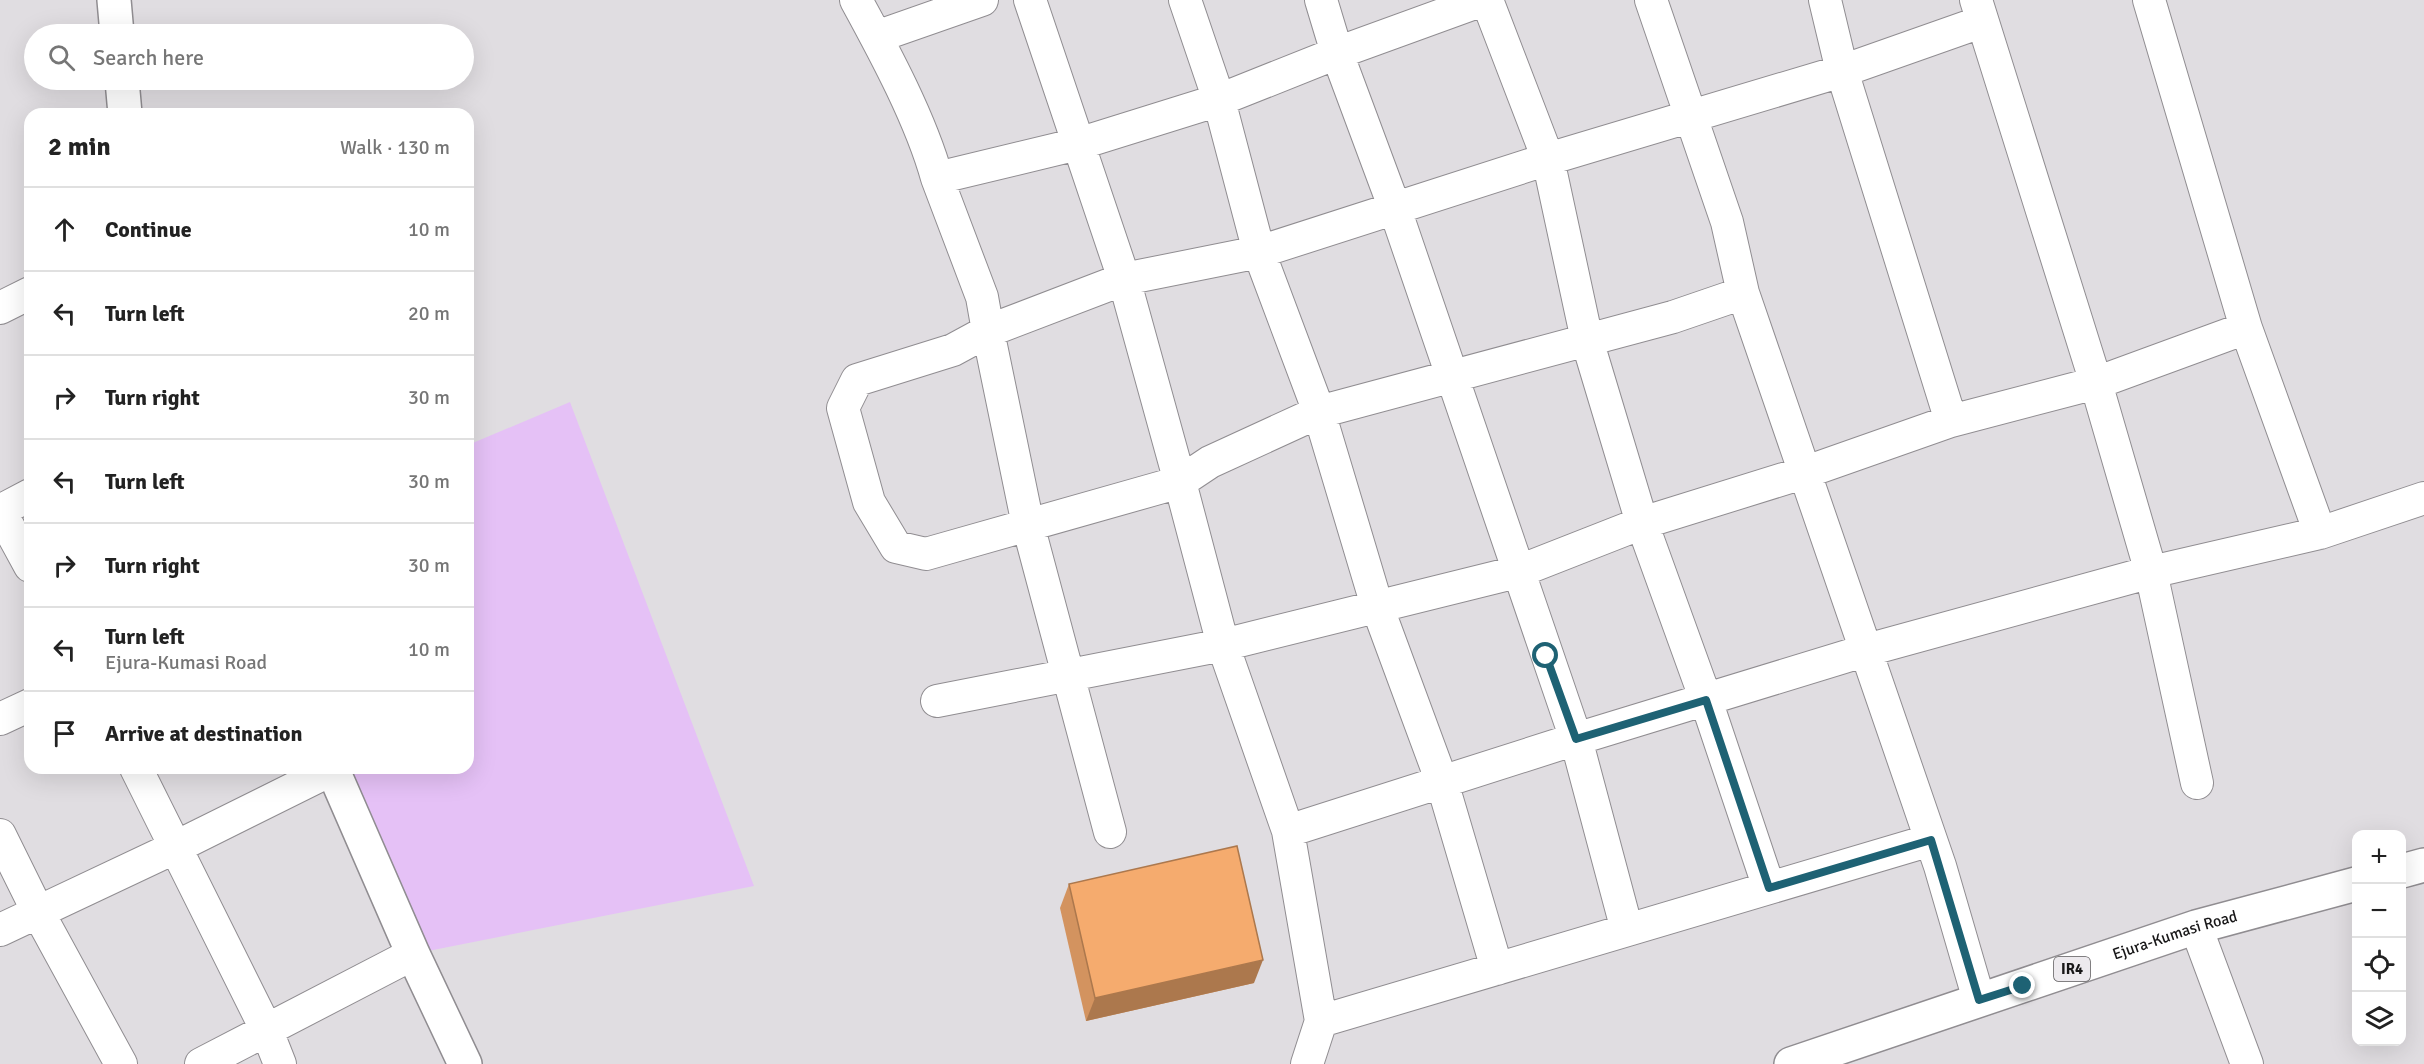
<!DOCTYPE html>
<html lang="en">
<head>
<meta charset="utf-8">
<style>
	body { margin:0; font-family:Signika,sans-serif; background:#f2f2f2; color:#222 }
	.controls { position:absolute; right:18px; bottom:18px; display:grid; overflow:hidden; border-radius:12px; box-shadow:0 6px 24px #0002 }
	.controls button { width:54px; height:54px; display:grid; place-items:center; padding:0; border:0; border-bottom:2px solid #e0e0e0; background:#fff; color:#222; font:30px sans-serif }
	.stop { position:absolute; width:18px; height:18px; margin:-14px; border:4px solid #1e6274; border-radius:50%; background:#fff }
	.stop.end { background:#1e6274; border-color:#fff; box-shadow:0 2px 6px #0008 }
	.list { margin:0; padding:0; list-style:none }
	h2 { display:flex; justify-content:space-between; align-items:center; height:78px; margin:0; padding:0 24px; font-size:26px }
	h2 small { font-size:20px; font-weight:400; color:#767676 }
	.list li { display:grid; grid-template-columns:39px 1fr auto; gap:18px; align-items:center; box-sizing:border-box; height:84px; padding:0 24px; border-top:2px solid #e0e0e0 }
	.list b { display:block; font-size:22px; white-space:nowrap }
	.list p { margin:0; font-size:20px; white-space:nowrap; color:#767676 }
	.list em { font-size:20px; font-style:normal; color:#767676 }
	.icon { flex:none; width:33px; height:33px; fill:none; stroke:currentColor; stroke-width:2; stroke-linecap:round; stroke-linejoin:round }
	.map { position:relative; flex:none; width:2424px; height:1064px; overflow:hidden }
	.search { position:absolute; background:#fff; box-shadow:0 6px 24px #0002; left:24px; top:24px; width:450px; height:66px; display:flex; align-items:center; gap:15px; box-sizing:border-box; padding:0 21px; border-radius:33px; color:#767676; font-size:22px }
	.panel { position:absolute; background:#fff; box-shadow:0 6px 24px #0002; left:24px; top:108px; width:450px; height:666px; border-radius:18px }
	.map>svg:first-child { display:block }
</style>
</head>
<body>
<div class="map">
<svg width="2424" height="1064" viewBox="0 0 2424 1064">
	<rect width="100%" height="100%" fill="#e0dde1"/>
	<path fill="#e5c1f6" d="M570 402 754 886 418 953 336 768H468V445Z"/>
	<g fill="none" stroke-linecap="round" stroke-linejoin="round">
		<defs>
			<path id="minor" d="M856 0C885 53 921 120 937 178L1078 144 1219 100 1337 53 1483 0
				M1185 0 1219 100 1259 252 1319 412 1377 606 1442 782 1497 969
				M1321 0 1337 53 1395 209 1576 739 1627 930
				M1487 0 1548 159 1587 340 1642 523 1706 700 1769 888
				M1651 0 1727 222 1743 293 1940 866 1979 1000
				M1825 0 1842 71 1981 22
				M1976 0 2096 383 2151 572 2197 783
				M2149 0 2246 328 2320 533
				M876 37 982 0
				M937 178 982 297 988 331 953 350 857 380 843 408 869 502 896 547 926 554 1180 482 1124 279 1030 0
				M0 308 30 293
				M0 511 30 566
				M0 511 30 495
				M937 701 1223 645 1517 572 1642 523 1806 472 1951 421 2096 383 2246 328
				M0 719 30 705
				M136 768 267 1031 280 1064
				M1288 831 1576 739 1867 650 2151 572 2320 533 2424 498
				M1110 832 1028 525 988 331 1124 279 1259 252 1548 159 1842 71 1951 421
				M0 835 38 912 121 1064
				M2196 927 2247 1064
				M0 930 176 847 333 769
				M1321 1021 1931 840
				M201 1064 413 954
				M1307 1064 1321 1021 1288 831 1223 645 1180 482 1210 462 1319 412 1673 317 1743 293"/>
			<path id="tertiary" d="M114 0 117 34
				M122 80 125 114
				M332 768 413 954 465 1064"/>
			<g id="primary">
				<path d="M2402 871 2424 865"/>
				<path id="s1" d="M1791 1064 2196 927 2356 884"/>
			</g>
		</defs>
		<use href="#minor" stroke="#908d91" stroke-width="34"/>
		<use href="#tertiary" stroke="#908d91" stroke-width="36"/>
		<use href="#primary" stroke="#908d91" stroke-width="36"/>
		<use href="#minor" stroke="#fff" stroke-width="32"/>
		<use href="#tertiary" stroke="#fff" stroke-width="33"/>
		<use href="#primary" stroke="#fff" stroke-width="33"/>
	</g>
	<path fill="#d3935f" d="M1069 884 1254 983 1086 1021 1060 908Z"/>
	<path fill="#ac784d" d="M1263 960 1254 983 1086 1021 1095 998Z"/>
	<path fill="#f5ab6e" stroke="#ac784d" stroke-width="1.5" d="M1237 846 1263 960 1095 998 1069 884Z"/>
	<g fill="none" stroke-linecap="round" stroke-linejoin="round">
		<path stroke="#1e6274" stroke-width="8" d="M1546 656 1576 739 1706 700 1769 888 1931 840 1979 1000 2023 986"/>
	</g>
	<g text-anchor="middle" dominant-baseline="central" stroke-width="6" stroke-linejoin="round" paint-order="stroke">
		<rect fill="#edeaee" stroke="#585658" stroke-width="1.5" x="2054" y="957" width="36" height="24" rx="4.5"/>
		<g font-size="15" font-weight="bold" fill="#181718">
			<text x="2072" y="969">IR4</text>
		</g>
		<g font-size="16" fill="#181718" stroke="#edeaee">
			<text stroke="none"><textPath href="#s1" startOffset="405">Ejura-Kumasi Road</textPath></text>
		</g>
	</g>
</svg>
<div class="controls">
<button>+</button>
<button>−</button>
<button><svg class="icon" aria-label="locate" viewBox="0 0 24 24"><circle cx="12" cy="12" r="6"/><path d="M12 2v4M12 18v4M2 12h4M18 12h4"/></svg></button>
<button><svg class="icon" aria-label="layers" viewBox="0 0 24 24"><path d="M12 4l9 5-9 5-9-5zM3 14l9 5 9-5"/></svg></button>
</div>
<div class="stop" style="left:1546px;top:656px"></div>
<div class="stop end" style="left:2023px;top:986px"></div>
<div class="search"><svg class="icon" aria-label="search" viewBox="0 0 24 24"><circle cx="10" cy="10" r="6"/><path d="M15 15l6 6"/></svg>Search here</div>
<section class="panel">
<h2>2 min<small>Walk · 130 m</small></h2>
<ul class="list">
<li><svg class="icon" aria-label="ahead" viewBox="0 0 24 24"><path d="M12 20V5M6 11l6-6 6 6"/></svg><div><b>Continue</b></div><em>10 m</em></li>
<li><svg class="icon" aria-label="left" viewBox="0 0 24 24"><path d="M17 20v-9H6M10 6l-5 5 5 5"/></svg><div><b>Turn left</b></div><em>20 m</em></li>
<li><svg class="icon" aria-label="right" viewBox="0 0 24 24"><path d="M7 20v-9h11M14 6l5 5-5 5"/></svg><div><b>Turn right</b></div><em>30 m</em></li>
<li><svg class="icon" aria-label="left" viewBox="0 0 24 24"><path d="M17 20v-9H6M10 6l-5 5 5 5"/></svg><div><b>Turn left</b></div><em>30 m</em></li>
<li><svg class="icon" aria-label="right" viewBox="0 0 24 24"><path d="M7 20v-9h11M14 6l5 5-5 5"/></svg><div><b>Turn right</b></div><em>30 m</em></li>
<li><svg class="icon" aria-label="left" viewBox="0 0 24 24"><path d="M17 20v-9H6M10 6l-5 5 5 5"/></svg><div><b>Turn left</b><p>Ejura-Kumasi Road</p></div><em>10 m</em></li>
<li><svg class="icon" aria-label="arrive" viewBox="0 0 24 24"><path d="M6 21V4h12l-3 4 3 4H6"/></svg><div><b>Arrive at destination</b></div></li>
</ul>
</section>
</div>
</body>
</html>
